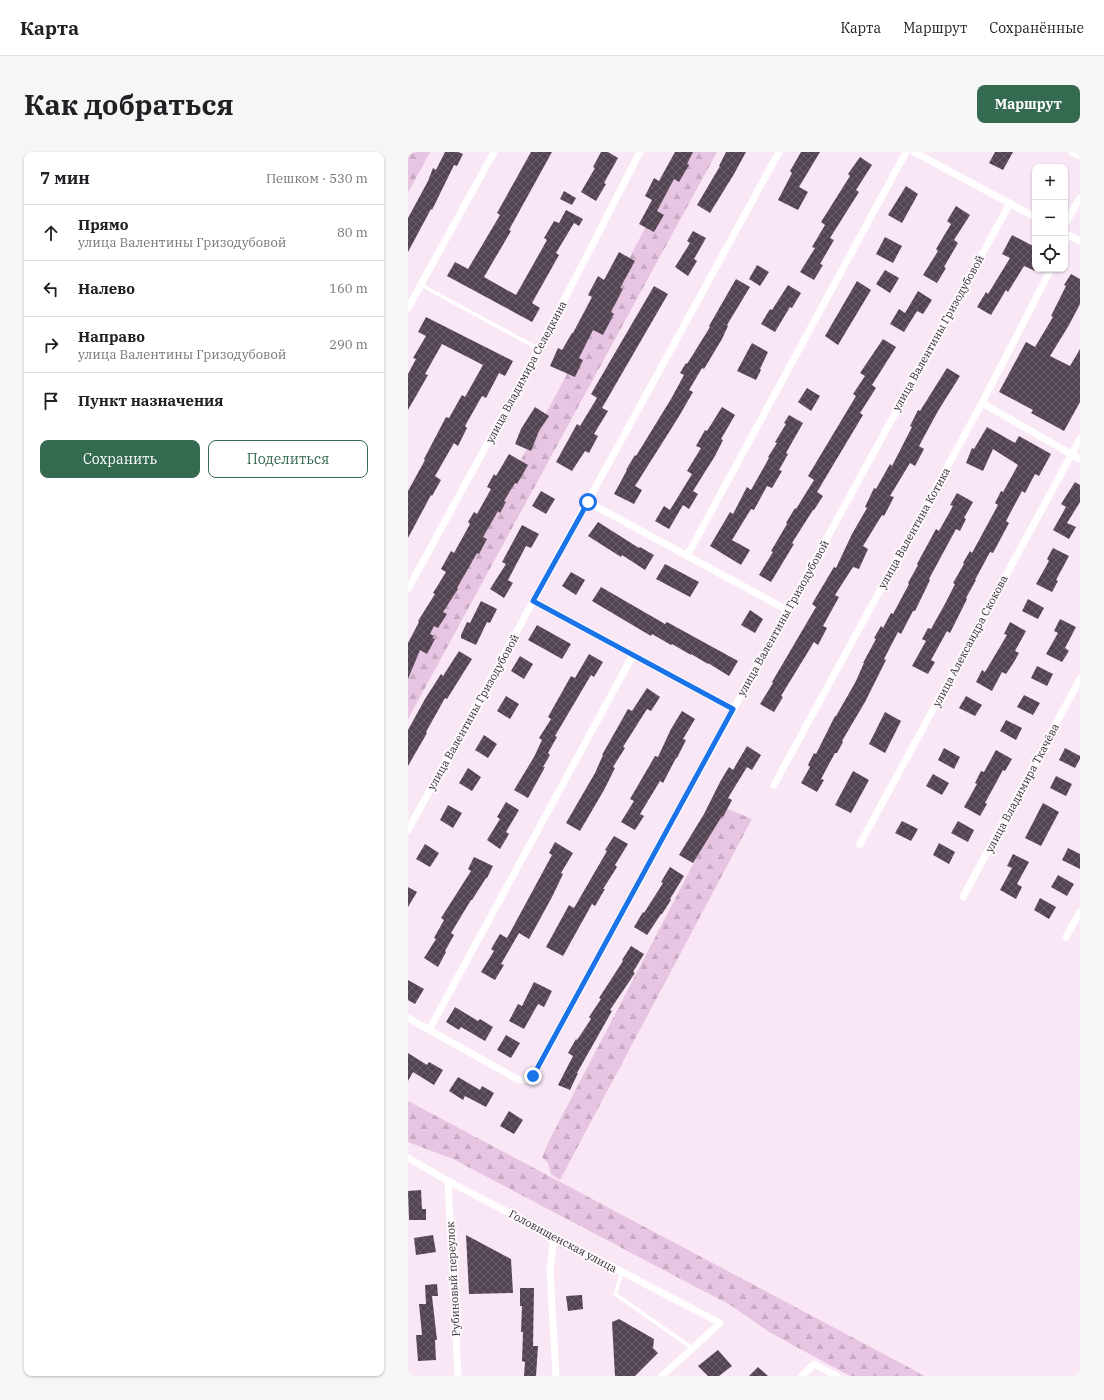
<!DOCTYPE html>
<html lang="ru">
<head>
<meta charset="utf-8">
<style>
	body { margin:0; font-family:"IBM Plex Serif",serif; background:#f6f6f6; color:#202124 }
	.controls { position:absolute; right:12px; top:12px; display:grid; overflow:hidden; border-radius:8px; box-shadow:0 1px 3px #0004 }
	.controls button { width:36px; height:36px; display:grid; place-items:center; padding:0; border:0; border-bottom:1px solid #e0e0e0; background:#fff; color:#202124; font:20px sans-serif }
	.stop { position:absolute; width:12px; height:12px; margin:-9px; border:3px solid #1a73e8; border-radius:50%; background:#fff }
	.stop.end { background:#1a73e8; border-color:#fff; box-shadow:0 1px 4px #0008 }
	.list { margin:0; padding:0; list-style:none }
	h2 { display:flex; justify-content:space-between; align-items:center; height:52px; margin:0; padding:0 16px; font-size:17px }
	h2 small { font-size:13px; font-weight:400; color:#757577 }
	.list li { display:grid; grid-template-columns:26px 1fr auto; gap:12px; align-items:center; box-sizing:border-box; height:56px; padding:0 16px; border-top:1px solid #e0e0e0 }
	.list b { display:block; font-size:15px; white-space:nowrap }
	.list p { margin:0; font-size:13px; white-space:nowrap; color:#757577 }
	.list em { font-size:13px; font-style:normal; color:#757577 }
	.actions { display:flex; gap:8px; padding:12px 16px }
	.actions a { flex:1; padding:9px 0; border:1px solid #336a50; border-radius:8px; text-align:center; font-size:14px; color:#336a50 }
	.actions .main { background:#336a50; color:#fff }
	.icon { flex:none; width:22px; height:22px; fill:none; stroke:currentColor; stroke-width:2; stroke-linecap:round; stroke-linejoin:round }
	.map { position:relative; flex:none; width:672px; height:1224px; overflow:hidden; border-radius:8px }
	header { display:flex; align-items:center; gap:24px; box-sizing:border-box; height:56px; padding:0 20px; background:#fff; border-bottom:1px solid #e0e0e0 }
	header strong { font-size:19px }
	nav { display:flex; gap:22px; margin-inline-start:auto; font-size:14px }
	.intro { display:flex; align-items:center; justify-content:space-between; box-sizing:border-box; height:96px; padding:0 24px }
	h1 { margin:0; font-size:28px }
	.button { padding:10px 18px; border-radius:8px; background:#336a50; color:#fff; font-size:14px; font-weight:700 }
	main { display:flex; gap:24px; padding:0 24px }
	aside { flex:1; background:#fff; border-radius:8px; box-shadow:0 1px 3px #0004 }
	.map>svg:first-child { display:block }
</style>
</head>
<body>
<header>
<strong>Карта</strong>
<nav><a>Карта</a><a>Маршрут</a><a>Сохранённые</a></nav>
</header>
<div class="intro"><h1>Как добраться</h1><a class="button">Маршрут</a></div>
<main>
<aside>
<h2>7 мин<small>Пешком · 530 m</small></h2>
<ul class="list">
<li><svg class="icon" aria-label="ahead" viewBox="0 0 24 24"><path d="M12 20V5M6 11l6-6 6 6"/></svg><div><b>Прямо</b><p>улица Валентины Гризодубовой</p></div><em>80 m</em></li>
<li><svg class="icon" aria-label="left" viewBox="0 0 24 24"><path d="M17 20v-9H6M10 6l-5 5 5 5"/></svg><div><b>Налево</b></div><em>160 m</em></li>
<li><svg class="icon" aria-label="right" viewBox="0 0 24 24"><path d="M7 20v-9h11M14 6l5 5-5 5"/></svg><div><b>Направо</b><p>улица Валентины Гризодубовой</p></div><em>290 m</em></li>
<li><svg class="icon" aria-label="arrive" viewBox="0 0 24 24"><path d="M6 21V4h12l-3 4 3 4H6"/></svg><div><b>Пункт назначения</b></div></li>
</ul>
<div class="actions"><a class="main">Сохранить</a><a>Поделиться</a></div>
</aside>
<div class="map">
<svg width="672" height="1224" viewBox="0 0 672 1224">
	<defs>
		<pattern id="forest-firs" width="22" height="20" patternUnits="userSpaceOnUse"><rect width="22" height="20" fill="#e7c4e2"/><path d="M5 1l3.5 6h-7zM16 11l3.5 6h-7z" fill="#c7a9c2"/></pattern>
		<pattern id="building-cross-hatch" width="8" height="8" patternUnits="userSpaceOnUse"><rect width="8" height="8" fill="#534451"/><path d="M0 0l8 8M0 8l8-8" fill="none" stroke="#695d68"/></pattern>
	</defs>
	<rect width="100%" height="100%" fill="#fae7f6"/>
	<path fill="url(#forest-firs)" d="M0 0H22L0 41Z
		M278 0H309L0 567V519Z
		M315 655 344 667 152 1028 143 1022 140 1011 134 1005 141 989Z
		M0 949 517 1224H442L361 1180 324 1154 45 1007 0 990Z"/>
	<path fill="url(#building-cross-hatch)" d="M37 0H50L55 2 49 14 46 13 24 58 23 57 0 100V66L20 29 25 16 28 18Z
		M123 0H144L101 78 103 79 76 125 108 143 139 88 136 86 146 69 151 71 158 58 175 67 171 74 166 71 148 101 151 103 124 151 132 156 124 170 39 124 47 110 60 117 92 63 89 61Z
		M193 0H200L210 6 196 31 198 32 188 49 173 40 187 16 185 15Z
		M267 0H285L279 12 281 13 271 30 266 27 249 59 256 63 246 80 231 72 244 48 237 44 246 26 251 29Z
		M318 0H338L326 22 302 61 289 53 312 14H311Z
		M393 0H412L391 35 400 40 390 58 370 48 384 21 382 19Z
		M587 0H605L595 18 581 11Z
		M452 5 464 13 448 38 451 40 422 86 426 88 412 112 415 113 406 128 392 120 407 96 404 95 417 73 413 70 442 24 440 22Z
		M498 34 510 42 494 71 480 63Z
		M156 39 168 46 164 53 152 47Z
		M548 54 562 63 546 88 550 91 536 115 538 116 529 131 515 123 530 99 528 97 543 72 539 69Z
		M285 79 298 86 286 107 289 109 280 124 267 115 282 91 279 89Z
		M604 83 627 95V119L616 114 600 140 598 138 583 163 569 155 578 140 580 142 602 106 594 102Z
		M477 85 494 94 485 111 468 102Z
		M211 100 227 109 212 136 215 137 203 160 206 162 195 183 185 178 171 206 175 208 167 225 142 214 150 196 154 198 164 181H165L184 145 180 143 190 124 196 128Z
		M349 113 361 120 352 134 341 127Z
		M477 118 491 126 482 141 468 132Z
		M663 122 672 127V152L661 173 642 204 662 214 672 197V250L656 279 623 261 625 258 591 240 618 190 627 195 645 165 643 164 658 134 656 133Z
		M328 127 342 135 319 173 320 174 314 187 296 217 294 216 281 238 285 240 270 266 227 334 234 338 226 352 206 342 219 318H218L227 303 228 304 263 247 276 223 272 221 278 211 279 212 302 175 301 174Z
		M449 129 463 138 430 193 417 184Z
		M380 133 393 141 384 156 382 155 367 180 353 172 362 157 364 158Z
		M246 134 260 142 194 256 200 259 186 282 190 284 181 301 177 299 164 319 148 310 169 272 172 274 189 246 183 242Z
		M510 139 524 148 515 162 509 159 496 180 482 172 491 157 497 161Z
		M18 165 105 209 97 224 91 221 78 246 74 244 57 274 59 276 50 294 46 291 27 324 33 328 24 344 23 343 0 386V339L17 308 16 307 38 265 41 266 54 243 57 245 75 213 34 192 17 222 20 223 0 258V222L8 207 5 206 18 184 10 180Z
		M475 187 488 195 464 233 468 236 452 261 455 263 409 340 415 344 406 358H405L384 391 386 392 363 430 351 423 365 400 363 399 379 372 378 371 387 356 388 357 406 328 400 324 448 244 445 242 457 224 452 221Z
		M344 191 360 200 352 217 353 218 348 228 329 219Z
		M539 216 552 224 530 259 511 294 516 297 507 314 502 311 482 344 486 345 476 364 474 363 455 394 460 397 451 417 445 415 427 443 431 445 415 474 419 476 410 493 406 490 373 544 375 545 366 560 352 552 365 531 364 530 408 455 404 452 426 415 428 416 444 382 459 356 457 355 466 336 468 337 482 312 484 314 504 275 502 274 510 258 512 259Z
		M399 236 412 244 403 259 390 250Z
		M127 255 141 264 131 279 123 299 107 292 113 277Z
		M314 255 327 263 313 287 315 288 307 304 285 339 290 342 281 357 275 353 261 377 247 369 256 354 262 358 284 322 279 319 293 296 288 294 297 278 299 279Z
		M381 263 395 271 378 301 380 302 371 318 374 319 364 336 359 334 346 358 343 357 324 388 342 398 333 413 302 394 322 360 325 362 339 335 343 338 361 306 360 305 369 291 367 290 378 272 376 271Z
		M579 275 607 291 611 284 643 302 631 324 627 322 617 341 614 339 598 369 601 371 585 401 582 400 567 428H568L558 446 559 447 542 481 539 479 523 508 527 510 520 522 504 514 518 489 514 487 520 476 523 477 538 450 547 432 545 431 556 412 555 411 562 399 564 401 590 353 587 351 593 339 595 340 610 313 585 297 575 319 558 311 564 296 566 297Z
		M101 302 120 313 109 332 107 331 96 349 98 350 92 361 90 359 75 385 79 387 71 402 69 401 49 436 50 437 35 460 39 462 30 476 26 474 22 482 26 484 24 486 27 487 19 502 12 498 0 527V491L11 470 10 469 27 442 25 441 38 420 33 417 43 399 46 401 62 372 60 370 66 360 69 362 83 337 79 335 86 322 88 324Z
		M667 330 672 333V350L659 371 668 375 661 387 645 378 658 355 653 352Z
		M133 339 147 347 138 362 124 354Z
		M549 341 565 350 556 366 558 367 552 379 548 377 521 427 522 428 507 459H505L493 482 490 480 476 507 478 508 457 550 434 589 435 590 429 601H427L413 627 416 628 409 640 393 631 402 615 400 613 406 601 408 602 427 564H428L447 531 456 511H455L468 487 466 486 473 474 475 476 483 461 485 462 501 432 500 431 510 413 509 412 528 377 531 379 545 354 542 353Z
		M190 370 231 396 232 395 246 403 237 418 214 403 213 405 180 384Z
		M114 373 131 382 123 396 118 394 100 428 105 431 96 446 82 437 98 412 94 410Z
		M645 396 661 404 648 428 650 429 644 440 628 432 641 409 639 407Z
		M257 412 291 430 282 445 248 427Z
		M163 420 177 428 168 443 154 434Z
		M193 435 257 472 259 470 330 509 321 524 300 511V512L283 502V503L264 492 263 493 244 482 243 484 184 449Z
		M620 447 636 456 630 467 614 459Z
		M73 449 89 457 82 471 79 470 68 493 53 486V483L59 470 62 471Z
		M342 458 355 467 347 481 333 473Z
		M652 467 668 475 657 496 661 499 654 510 638 502 650 481 646 479Z
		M602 470 618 479 607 499 611 501 606 510 598 522 594 520 584 539 568 530 574 518 577 520 599 483 596 482Z
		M129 473 163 492 154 507 120 488Z
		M51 499 64 507 39 547 37 546 18 580 19 581 0 614V578L17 547 33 522 35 524Z
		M181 502 195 510 186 525 183 523 147 584 149 585 140 601 142 603 135 615H137L120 646 106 638 126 605 134 588 131 586 143 567 140 565 163 524 167 526Z
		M112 504 125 512 116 527 103 519Z
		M629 514 645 522 639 534 623 526Z
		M239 536 252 545 243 559 239 557 215 595 217 596 205 615 207 616 196 638 172 679 158 671 187 621 195 603H194L220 557 224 559Z
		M616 543 632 551 625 563 609 555Z
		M98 544 111 552 102 567 89 559Z
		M558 544 574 553 567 564 551 556Z
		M274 559 287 567 275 587 278 588 269 606H268L255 631 252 629 232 662 236 664 227 678 213 670 226 649 222 647 247 604 250 605 263 577Z
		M477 560 493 569 477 601 461 592Z
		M598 568 614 576 608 588 592 579Z
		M76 583 89 592 80 606 67 598Z
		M339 594 353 603 344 618 339 615 320 646 324 648 315 665 314 664 285 711 271 703 296 662 312 630 321 615 325 618Z
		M536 596 552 605 546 617 530 608Z
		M657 596 672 604V607L667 616 651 608Z
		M588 598 604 607 597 619 595 618 577 651 579 652 572 664 556 655 569 632 567 631 573 619 576 620Z
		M60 616 73 625 64 639 51 631Z
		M445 619 461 628 443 661 427 653Z
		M525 622 541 631 534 643 518 634Z
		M648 624 664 632 658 644 642 636Z
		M98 650 111 658 98 680 101 682 92 697 79 688 92 667 89 665Z
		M635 651 651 660 633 694 617 686Z
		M40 653 54 661 45 676 32 668Z
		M494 669 510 677 503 689 487 681Z
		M550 669 566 678 560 690 543 681Z
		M206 684 220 692 207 713 209 715 195 737H197L187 754 184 752 155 804 138 795 161 753 166 756 199 699 197 698Z
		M147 690 165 701 153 721 155 722 144 745 121 787 111 781 93 812 96 813 87 828 73 820 86 799 83 797 92 782 99 786 144 703 141 701Z
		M531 691 547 700 541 712 525 703Z
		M17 692 31 701 22 715 8 707Z
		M660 696 672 702V717L654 708Z
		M605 702 621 710 609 732 614 735 608 747 592 738 604 716 599 714Z
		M66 705 85 714 79 726H78L64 748H63L43 781 46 783 37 799 38 800 30 815 16 806 28 787 26 786 36 768 33 766 63 719 60 717Z
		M262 715 276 724 262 747 263 748 254 762H253L239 783 226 775 235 760 236 761 255 731 253 730Z
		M650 723 666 732 659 744 643 735Z
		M0 735 9 740 0 755Z
		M632 746 648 755 641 767 626 758Z
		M223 794 236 802 225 820 227 821 202 858 204 859 169 921H170L162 938 150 933 165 904 160 901 168 887 169 888 183 867 181 865 193 847 191 846 215 809 214 808Z
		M0 828 16 837 7 852 0 848Z
		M126 830 144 839 136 855 130 852 116 877 101 869 110 852 114 854Z
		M47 855 70 869 72 867 85 875 77 889 53 875 51 878 38 870Z
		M98 883 112 891 103 906 89 898Z
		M0 901 19 913 21 910 35 918 26 933 5 920 0 929Z
		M50 925 72 938 74 934 86 941 78 955 57 944 55 948 41 939Z
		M101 959 115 968 106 982 92 974Z
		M13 1038 14 1057H18V1068H1L0 1039Z
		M25 1083 28 1100 8 1103 6 1086Z
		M58 1083 103 1107 105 1141 61 1142Z
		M29 1132 30 1144H24L29 1188H27L28 1208 10 1209 8 1183H14L11 1152H18L17 1133Z
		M112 1136H126L125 1194H130L128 1224H116L117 1210 114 1209 115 1180H113L114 1154H112Z
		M174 1143 175 1157 160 1159 158 1144Z
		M211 1167 246 1187 245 1196 250 1201 227 1224H207L204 1170Z
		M310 1198 324 1214 311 1224H300L290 1214Z
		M350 1215 360 1224H341Z"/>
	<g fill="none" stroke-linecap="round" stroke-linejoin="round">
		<path stroke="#fff" stroke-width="3.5" d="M13 133 131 197
			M214 1120 207 1142 284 1196"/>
		<path stroke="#fff" stroke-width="7" d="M506 0 627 65
			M664 0 672 4
			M657 72 672 46
			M657 81 672 89
			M657 90 661 83
			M0 156 86 0
			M574 251 672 307
			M180 350 379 458
			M279 404 498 0
			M0 437 131 197 232 0
			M125 449 325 557
			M366 633 574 251 643 117
			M0 678 371 0
			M452 692 672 287
			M555 745 672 527
			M658 785 672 760
			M0 866 109 927C116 929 119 929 125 924L602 51
			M21 878 225 503
			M0 1006 40 1029 312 1171 254 1224
			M40 1029 50 1224
			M146 1085 142 1118 148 1224
			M394 1224 406 1212 429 1224"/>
	</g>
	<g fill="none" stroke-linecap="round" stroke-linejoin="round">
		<path stroke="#1a73e8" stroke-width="5" d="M125 924 325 557 125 449 180 350"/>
	</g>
	<g text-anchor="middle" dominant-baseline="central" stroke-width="4" stroke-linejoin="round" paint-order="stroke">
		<g font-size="11" fill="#352e34" stroke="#fdf9fc">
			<text transform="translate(530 181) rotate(-61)">улица Валентины Гризодубовой</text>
			<text transform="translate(118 220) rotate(-62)">улица Владимира Селедкина</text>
			<text transform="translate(506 376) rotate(-61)">улица Валентина Котика</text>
			<text transform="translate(375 466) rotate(-61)">улица Валентины Гризодубовой</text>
			<text transform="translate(562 489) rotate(-62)">улица Александра Скокова</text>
			<text transform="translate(65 560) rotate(-61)">улица Валентины Гризодубовой</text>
			<text transform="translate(614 636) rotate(-62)">улица Владимира Ткачёва</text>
			<text transform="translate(155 1089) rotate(28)">Головищенская улица</text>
			<text transform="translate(45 1127) rotate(-93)">Рубиновый переулок</text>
		</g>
	</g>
</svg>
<div class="controls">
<button>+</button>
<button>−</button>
<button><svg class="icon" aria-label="locate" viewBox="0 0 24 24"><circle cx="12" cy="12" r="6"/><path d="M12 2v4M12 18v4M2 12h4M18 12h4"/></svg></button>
</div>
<div class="stop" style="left:180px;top:350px"></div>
<div class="stop end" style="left:125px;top:924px"></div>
</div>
</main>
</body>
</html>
